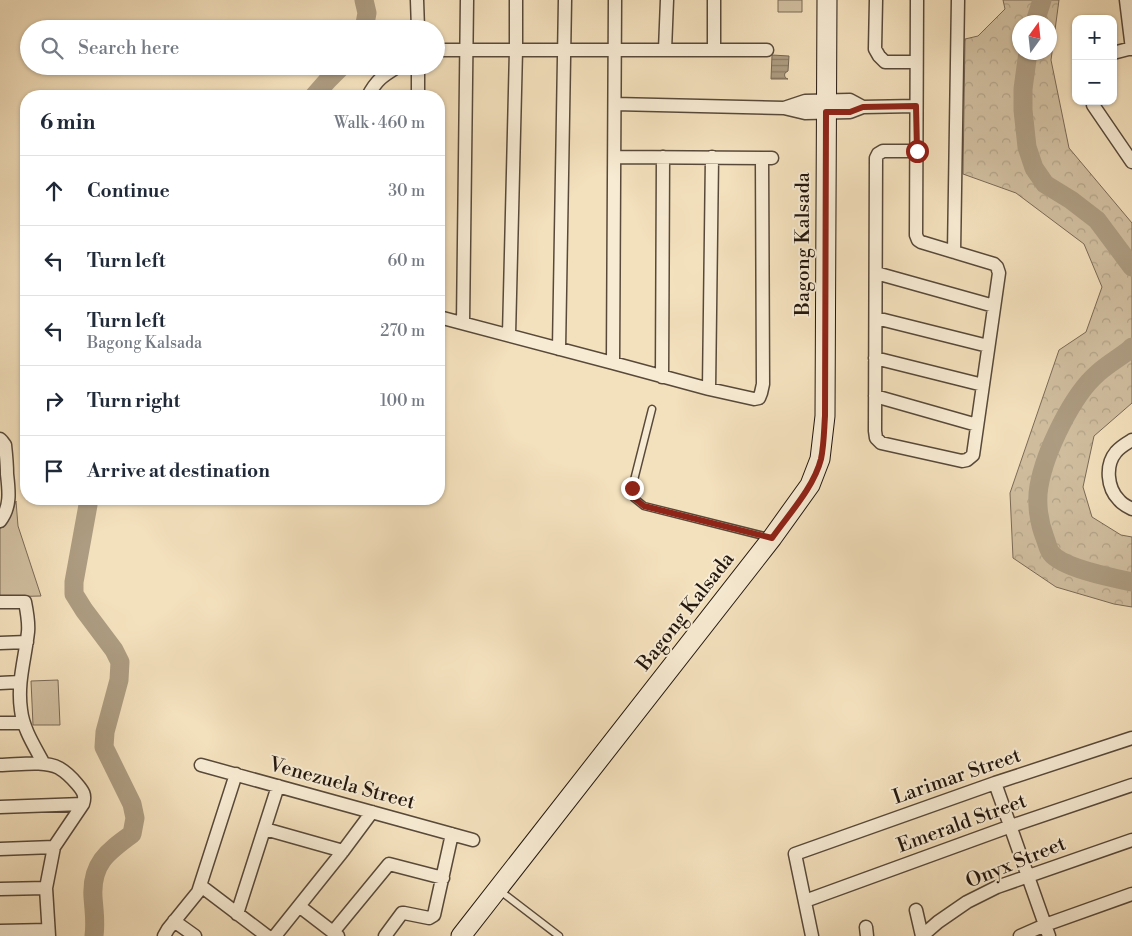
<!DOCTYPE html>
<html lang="en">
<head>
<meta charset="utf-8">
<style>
	body { margin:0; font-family:"Libre Bodoni",serif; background:#f6f6f7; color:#1f2937 }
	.controls { position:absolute; right:15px; top:15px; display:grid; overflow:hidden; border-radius:10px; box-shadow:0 1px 4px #0004 }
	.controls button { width:45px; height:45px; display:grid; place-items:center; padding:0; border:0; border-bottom:1px solid #e0e1e3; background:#fff; color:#1f2937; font:25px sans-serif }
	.compass { position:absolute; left:1012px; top:15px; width:45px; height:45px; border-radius:50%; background:#fff; box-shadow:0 1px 4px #0004; rotate:15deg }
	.stop { position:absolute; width:15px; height:15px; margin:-11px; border:4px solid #8f2418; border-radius:50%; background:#fff }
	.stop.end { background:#8f2418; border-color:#fff; box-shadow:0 1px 5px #0008 }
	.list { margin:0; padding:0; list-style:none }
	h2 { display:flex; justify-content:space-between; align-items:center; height:65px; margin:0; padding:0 20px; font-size:21px }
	h2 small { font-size:16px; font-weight:400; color:#747a83 }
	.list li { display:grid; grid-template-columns:32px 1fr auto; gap:15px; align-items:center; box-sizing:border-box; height:70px; padding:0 20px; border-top:1px solid #e0e1e3 }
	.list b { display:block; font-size:19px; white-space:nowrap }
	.list p { margin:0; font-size:16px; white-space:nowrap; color:#747a83 }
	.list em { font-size:16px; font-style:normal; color:#747a83 }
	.icon { flex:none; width:28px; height:28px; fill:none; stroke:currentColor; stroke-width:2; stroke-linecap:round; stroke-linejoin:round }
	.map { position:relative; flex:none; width:1132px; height:936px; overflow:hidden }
	.search { position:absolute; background:#fff; box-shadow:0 1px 4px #0004; left:20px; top:20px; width:425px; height:55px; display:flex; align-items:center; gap:12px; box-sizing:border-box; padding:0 18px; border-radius:28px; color:#747a83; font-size:19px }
	.panel { position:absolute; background:#fff; box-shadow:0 1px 4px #0004; left:20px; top:90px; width:425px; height:415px; border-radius:20px }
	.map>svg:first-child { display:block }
</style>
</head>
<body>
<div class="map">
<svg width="1132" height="936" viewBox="0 0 1132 936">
	<defs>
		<pattern id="forest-crowns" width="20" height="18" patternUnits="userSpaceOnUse" patternTransform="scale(1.25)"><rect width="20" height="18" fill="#d0be9f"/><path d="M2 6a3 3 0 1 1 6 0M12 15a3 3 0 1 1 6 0" fill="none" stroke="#b2a388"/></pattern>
		<pattern id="water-rules" width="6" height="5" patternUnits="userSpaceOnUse" patternTransform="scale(1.25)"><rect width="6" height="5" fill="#ad9c81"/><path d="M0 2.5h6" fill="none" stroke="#8d7e68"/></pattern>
	</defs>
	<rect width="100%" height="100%" fill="#f3e0bc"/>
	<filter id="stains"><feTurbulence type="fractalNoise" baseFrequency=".004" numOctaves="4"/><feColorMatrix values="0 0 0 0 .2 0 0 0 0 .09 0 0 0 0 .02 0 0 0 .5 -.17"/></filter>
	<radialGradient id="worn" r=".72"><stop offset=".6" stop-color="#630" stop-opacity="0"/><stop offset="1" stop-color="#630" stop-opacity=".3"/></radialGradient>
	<path fill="url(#forest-crowns)" stroke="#7a6a57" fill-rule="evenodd" d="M1003 0H1059L1051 60 1069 148 1132 223V403L1094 436 1083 487 1092 517 1121 535 1132 537V607L1114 604 1056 587 1013 558 1010 493 1059 350 1086 332 1102 287 1084 244 1016 193 963 174 965 39 978 36 1005 9ZM1020 22H1050V52H1020Z"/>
	<path fill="#d0be9f" stroke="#7a6a57" d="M778 0H802V12H778Z
		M16 501 18 526 41 596 0 597V529L10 518Z
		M58 680 60 725H33L31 681Z"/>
	<path fill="url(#water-rules)" stroke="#766753" d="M772 55 789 56 788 71 785 73C784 76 785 78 788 79H771Z"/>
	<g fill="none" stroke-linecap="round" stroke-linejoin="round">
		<path stroke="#ad9c81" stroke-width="19" d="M1035 22 1042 0
			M364 29 367 13 364 0
			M1028 52 1023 89V110L1027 147 1034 168 1045 184 1071 200 1097 220 1132 267
			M314 96 328 80 342 66
			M1132 347 1129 350C1119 358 1108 364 1098 373 1072 395 1045 452 1039 486 1036 503 1039 523 1045 538 1047 543 1048 549 1051 553 1062 568 1113 578 1132 582
			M88 499V505L74 582V594L84 610 114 650 120 662 119 680 105 732 104 747 132 804 135 818 132 834C107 852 91 864 93 897 94 912 96 921 94 936"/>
		<defs>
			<path id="lane" d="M652 409 632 488 634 498 644 506 768 537
				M499 890 559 936"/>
			<path id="street" d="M417 0 418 29
				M876 0 875 49 879 56 885 62H916
				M917 0C916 78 917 157 916 235L918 240 921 242 994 264 997 267 999 273 973 455 967 460 962 461 881 443 876 438 875 431 876 158 878 154 883 151H917
				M1126 0 1132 49
				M436 50H767
				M665 50 667 0
				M714 50V0
				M1113 53 1132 48
				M368 96C377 79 383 76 399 66
				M418 96V66
				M1093 101V105L1132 162
				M615 104 784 108 805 113 850 112 863 107 916 106
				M784 108 805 101 850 100 863 107
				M615 157 772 158
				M954 252 958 0
				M876 273 994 306
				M439 317 613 363 709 389 754 399 759 398 761 393 763 384 762 158
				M876 318 988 346
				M463 323 467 0
				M509 335 516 50V0
				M559 349 565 0
				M875 358 983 385
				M613 363 615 0
				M662 377 663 157
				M709 389 712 157
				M875 396 977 425
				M0 439 2 441 5 445C6 454 7 464 7 474 9 491 11 507 0 521
				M1132 440C1127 443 1120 447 1116 452 1105 465 1107 488 1119 500 1122 504 1128 507 1132 509
				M0 602H25C27 612 29 622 28 632 25 659 17 683 21 710 23 729 35 747 44 764
				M0 643 27 642
				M0 683 20 682
				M0 723H24
				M0 765C17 765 44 760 59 768 66 772 72 778 77 784 83 791 86 795 83 804L54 847 46 888 49 936
				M201 765 473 840
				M995 783 1049 936
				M0 807 83 804
				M265 829 343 851
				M0 849 54 847
				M201 886 267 936
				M0 889 46 888
				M805 901 1011 826 1132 785
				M299 906 338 936
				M916 910 922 936
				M237 914 278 786
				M174 921 195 936
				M866 927 867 936
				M0 931 48 930
				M333 932 389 864 443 878
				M164 936 168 929 198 892 236 774
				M275 936 343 851 372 812
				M385 936 402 913H404L429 918 434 915 452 834
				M812 936 795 854 995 783 1132 738
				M922 936 938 922 967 902 997 887 1132 840
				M1020 936 1045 925 1132 894"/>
			<path id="secondary" d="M461 936 772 538 810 485 820 459 825 416 827 0"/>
		</defs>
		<use href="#lane" stroke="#58493a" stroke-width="9"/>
		<use href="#street" stroke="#58493a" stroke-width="15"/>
		<use href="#secondary" stroke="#24170f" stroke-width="21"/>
		<use href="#lane" stroke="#f7ebd3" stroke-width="6"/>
		<use href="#street" stroke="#f7ebd3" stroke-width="12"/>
		<use href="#secondary" stroke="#f7ebd3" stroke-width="19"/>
	</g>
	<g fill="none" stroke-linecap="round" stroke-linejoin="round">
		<path stroke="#8f2418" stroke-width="6" d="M632 488 634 498 644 506 772 538C789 514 814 487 821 459 824 445 824 430 825 416L826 112H850L863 107 916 106 917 151"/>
	</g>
	<g text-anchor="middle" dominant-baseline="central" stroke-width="4" stroke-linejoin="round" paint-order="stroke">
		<g font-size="20" fill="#24170f" stroke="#f7ebd3">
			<text transform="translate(803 244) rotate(-90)">Bagong Kalsada</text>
			<text transform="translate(686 612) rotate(-52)">Bagong Kalsada</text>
			<text transform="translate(957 777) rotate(-19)">Larimar Street</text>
			<text transform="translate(342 784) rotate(15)">Venezuela Street</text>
			<text transform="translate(962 824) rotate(-20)">Emerald Street</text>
			<text transform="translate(1016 863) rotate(-22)">Onyx Street</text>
		</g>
	</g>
	<rect width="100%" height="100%" filter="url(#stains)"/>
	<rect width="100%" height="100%" fill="url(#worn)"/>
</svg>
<div class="controls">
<button>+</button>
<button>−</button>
</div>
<svg class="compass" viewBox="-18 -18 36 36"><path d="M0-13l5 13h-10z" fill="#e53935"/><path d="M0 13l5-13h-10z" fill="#747a83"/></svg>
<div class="stop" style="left:917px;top:151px"></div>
<div class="stop end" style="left:632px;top:488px"></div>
<div class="search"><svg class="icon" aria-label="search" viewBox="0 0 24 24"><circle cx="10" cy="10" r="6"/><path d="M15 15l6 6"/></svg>Search here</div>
<section class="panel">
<h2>6 min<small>Walk · 460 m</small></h2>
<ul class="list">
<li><svg class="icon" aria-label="ahead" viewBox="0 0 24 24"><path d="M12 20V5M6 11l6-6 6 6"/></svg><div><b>Continue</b></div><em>30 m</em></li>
<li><svg class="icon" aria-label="left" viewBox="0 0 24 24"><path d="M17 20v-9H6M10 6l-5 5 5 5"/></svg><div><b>Turn left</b></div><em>60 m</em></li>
<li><svg class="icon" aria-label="left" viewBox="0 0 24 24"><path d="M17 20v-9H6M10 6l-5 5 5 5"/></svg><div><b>Turn left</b><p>Bagong Kalsada</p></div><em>270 m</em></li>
<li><svg class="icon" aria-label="right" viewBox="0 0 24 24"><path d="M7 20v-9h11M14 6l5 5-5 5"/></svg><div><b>Turn right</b></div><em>100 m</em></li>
<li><svg class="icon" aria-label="arrive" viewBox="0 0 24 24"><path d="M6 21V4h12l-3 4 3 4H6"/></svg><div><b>Arrive at destination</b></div></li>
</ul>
</section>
</div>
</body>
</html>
